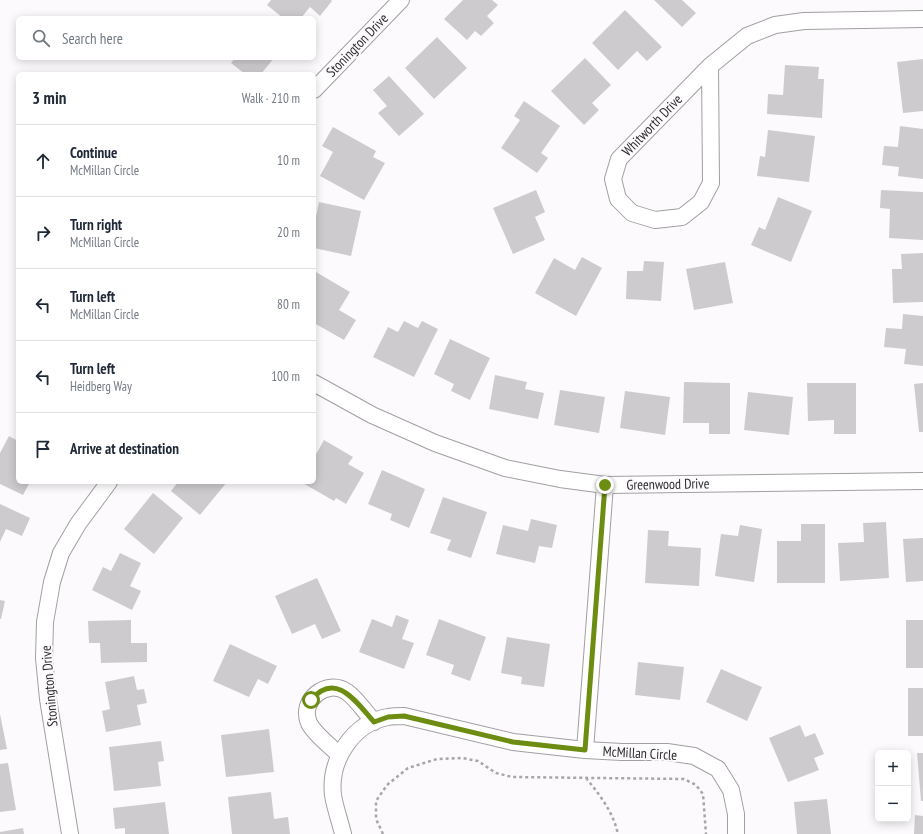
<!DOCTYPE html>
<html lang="en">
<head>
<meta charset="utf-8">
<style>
	body { margin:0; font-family:"PT Sans Narrow",sans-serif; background:#f6f6f7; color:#1f2937 }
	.controls { position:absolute; right:12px; bottom:12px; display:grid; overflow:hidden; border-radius:6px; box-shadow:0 2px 10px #0003 }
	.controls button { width:36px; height:36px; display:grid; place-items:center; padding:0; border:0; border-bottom:1px solid #e0e1e3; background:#fff; color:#1f2937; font:20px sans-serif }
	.stop { position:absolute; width:12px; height:12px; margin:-9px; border:3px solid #6c8d12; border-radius:50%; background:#fff }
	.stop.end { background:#6c8d12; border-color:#fff; box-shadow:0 1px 4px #0008 }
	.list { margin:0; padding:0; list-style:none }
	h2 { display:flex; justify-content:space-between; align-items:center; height:52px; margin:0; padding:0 16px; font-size:17px }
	h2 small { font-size:13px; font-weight:400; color:#747a83 }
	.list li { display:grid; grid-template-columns:26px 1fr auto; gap:12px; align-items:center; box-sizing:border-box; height:72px; padding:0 16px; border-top:1px solid #e0e1e3 }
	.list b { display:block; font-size:15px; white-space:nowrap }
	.list p { margin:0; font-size:13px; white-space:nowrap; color:#747a83 }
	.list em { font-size:13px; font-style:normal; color:#747a83 }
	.icon { flex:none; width:22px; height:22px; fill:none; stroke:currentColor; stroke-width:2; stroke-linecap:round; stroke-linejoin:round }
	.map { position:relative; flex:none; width:923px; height:834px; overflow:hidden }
	.search { position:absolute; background:#fff; box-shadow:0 2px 10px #0003; left:16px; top:16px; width:300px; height:44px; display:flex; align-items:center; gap:10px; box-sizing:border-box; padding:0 14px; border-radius:6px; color:#747a83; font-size:15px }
	.panel { position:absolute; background:#fff; box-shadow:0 2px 10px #0003; left:16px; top:72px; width:300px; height:412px; border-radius:6px }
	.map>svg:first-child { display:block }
</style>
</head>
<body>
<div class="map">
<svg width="923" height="834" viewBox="0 0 923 834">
	<rect width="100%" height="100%" fill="#fdfafe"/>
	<path fill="#cecbcf" d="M271 0H331L332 1 320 16 310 7 301 18H283L267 5Z
		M463 0H492L498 5 487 16 494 23 481 36 475 31 467 40 444 19Z
		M654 0H682L696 13 682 27Z
		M625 10 662 47 647 61 637 51 618 70 592 43Z
		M437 37 467 68 434 99 405 68Z
		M235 58H274L261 74H245L231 63Z
		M585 58 611 85 592 103 599 110 584 125 551 91Z
		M923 59V111L903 113 897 62Z
		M785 65 819 67 818 79H824L822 118 767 114 768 94 783 95Z
		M389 76 424 114 399 136 378 113 387 106 373 90Z
		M524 101 560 126 541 153 548 158 537 173 501 148 520 120 514 116Z
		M900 126 923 129V179L898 176 899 167 882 165 884 146 898 147Z
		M333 127 376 151 373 157 385 163 364 200 320 176 333 152 322 146Z
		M768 130 815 136 809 182 757 176 760 156 765 157Z
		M536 190 545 212 535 217 545 240 513 254 493 208Z
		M881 190 923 192V240L889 238 890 209 880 208Z
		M778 197 812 211 791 262 751 245 759 227 765 230Z
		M319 202 361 211 351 256 314 248V226Z
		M923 253V302L893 303 892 269H902L901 254Z
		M582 257 602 268 576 316 535 293 554 258 575 270Z
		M644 261 664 262 661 301 626 299 627 271H643Z
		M725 262 733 303 694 310 686 269Z
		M316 272 350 292 339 310 356 320 344 340 314 323V276Z
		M903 314 923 316V366L904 364 906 349 884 347 886 328 902 329Z
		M404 321 418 328 422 321 438 329 414 377 373 357 388 327 398 332Z
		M450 339 490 358 470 400 451 391 454 384 434 374Z
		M495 375 527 382 525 389 544 393 538 419 489 409Z
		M684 382 730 383V434H709V423H683Z
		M807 383H856V434H834V420L808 421Z
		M923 383V432H919L914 384Z
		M560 390 605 397 599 433 554 425Z
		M625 391 670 397 665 435 620 428Z
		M748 392 793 397 789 435 744 430Z
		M9 436 18 441V482H30L23 495 0 484V453Z
		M324 440 353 457 348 464 364 473 346 504 336 498 334 501 301 482H314V458Z
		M382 470 425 489 409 528 390 520 392 514 368 504Z
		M178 482H227L200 515 171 491Z
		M153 493 183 518 154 554 124 529Z
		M443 497 487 512 471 558 447 550 451 540 430 533Z
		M0 504 30 518 22 536 6 529 0 542Z
		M531 519 557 525 552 548 539 546 535 563 496 554 503 525 528 531Z
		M886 522 889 578 840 581 838 543 864 542 863 523Z
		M801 524H825V583H777V541H801Z
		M740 525 762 529 754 582 715 576 721 534 738 536Z
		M648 530 669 531 668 546 701 548 699 586 645 583Z
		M923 538V581L906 582 903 539Z
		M120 553 141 563 130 586 141 591 132 610 92 590 103 567 111 571Z
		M317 578 341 631 322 639 315 624 292 634 275 596Z
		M0 600 5 601 1 619H0Z
		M396 615 409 620 402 639 414 643 404 669 359 652 372 619 392 627Z
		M439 619 486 637 470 681 451 674 454 665 426 655Z
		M131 620V643H147V662L101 663 100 643H89L88 621Z
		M906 620H923V668H906Z
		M507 637 550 644 544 687 521 684 522 677 501 673Z
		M230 644 277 666 268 684 258 679 249 697 213 681Z
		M638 662 684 667 680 700 635 695Z
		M721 669 762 687 747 721 706 702Z
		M134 676 137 690 144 689 147 703 137 705 141 725 106 732 102 711 110 709 105 682Z
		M908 688H923V736H908Z
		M0 714 7 749 0 750Z
		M800 725 805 737 815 733 824 754 814 758 819 770 788 782 769 738Z
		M269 729 274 772 226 777 221 735Z
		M161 741 164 761 158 762 161 786 114 791 109 747Z
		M917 753H923V801H921Z
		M8 763 16 810 0 812V764Z
		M271 792 274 819 288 817 290 834H232L228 797Z
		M827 799 831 834H797L794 802Z
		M165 802 169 834H125V828L115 829 113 808Z
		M915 815 923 816V834H914Z
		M23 828 24 834H0V832Z"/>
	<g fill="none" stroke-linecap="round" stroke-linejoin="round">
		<defs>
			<path id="minor" d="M710 66 711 183 701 202 682 217 655 220 632 213 618 199 613 179 619 159 710 66 747 36 775 25 804 21 923 19
				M314 90 401 0
				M314 383 372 415 435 443 505 468 560 479 605 485 923 481
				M585 750 605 485
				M339 755C331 746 314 734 309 723 299 700 327 678 347 692 356 698 366 713 374 722
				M70 834 48 699 44 658 45 622 52 582 61 553 78 524 109 482
				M343 834C340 821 335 808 333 795 329 760 353 723 388 717 393 716 399 716 404 716L513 742 585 750 622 752H667L694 756 718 769 731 790 736 814V834"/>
		</defs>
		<use href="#minor" stroke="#a29fa2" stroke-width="18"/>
		<path stroke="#a8a5a9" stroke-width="2.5" stroke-dasharray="3 3" stroke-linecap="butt" d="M586 778C600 795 613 812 618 834
			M383 834 376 819V801L387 785 408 768 437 759 462 758 478 761 496 773 512 777 684 779 696 785 703 794 706 834"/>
		<use href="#minor" stroke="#fff" stroke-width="16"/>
	</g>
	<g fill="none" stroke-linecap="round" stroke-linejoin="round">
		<path stroke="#6c8d12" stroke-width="5" d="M311 700C336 670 357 703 374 722L388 717 404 716 513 742 585 750 605 485"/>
	</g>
	<g text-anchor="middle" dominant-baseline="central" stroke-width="4" stroke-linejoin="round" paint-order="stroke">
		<g font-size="14" fill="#2d2c2e" stroke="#fdfafe">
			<text transform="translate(357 45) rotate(-46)">Stonington Drive</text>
			<text transform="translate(652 125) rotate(-46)">Whitworth Drive</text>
			<text transform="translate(668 484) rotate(-1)">Greenwood Drive</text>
			<text transform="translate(49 686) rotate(-95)">Stonington Drive</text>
			<text transform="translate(640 753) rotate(3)">McMillan Circle</text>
		</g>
	</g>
</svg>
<div class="controls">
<button>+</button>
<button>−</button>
</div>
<div class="stop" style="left:311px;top:700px"></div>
<div class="stop end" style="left:605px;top:485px"></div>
<div class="search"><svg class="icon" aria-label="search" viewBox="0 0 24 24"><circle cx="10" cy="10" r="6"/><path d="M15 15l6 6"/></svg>Search here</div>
<section class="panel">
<h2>3 min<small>Walk · 210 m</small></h2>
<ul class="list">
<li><svg class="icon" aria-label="ahead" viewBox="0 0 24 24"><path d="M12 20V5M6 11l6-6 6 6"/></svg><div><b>Continue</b><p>McMillan Circle</p></div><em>10 m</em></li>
<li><svg class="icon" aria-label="right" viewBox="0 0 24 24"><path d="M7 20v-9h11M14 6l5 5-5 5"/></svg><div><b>Turn right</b><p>McMillan Circle</p></div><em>20 m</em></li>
<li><svg class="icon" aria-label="left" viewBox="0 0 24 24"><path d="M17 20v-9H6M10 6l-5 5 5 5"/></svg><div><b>Turn left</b><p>McMillan Circle</p></div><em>80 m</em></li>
<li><svg class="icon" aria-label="left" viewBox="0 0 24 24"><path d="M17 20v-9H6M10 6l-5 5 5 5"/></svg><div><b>Turn left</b><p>Heidberg Way</p></div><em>100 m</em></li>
<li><svg class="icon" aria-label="arrive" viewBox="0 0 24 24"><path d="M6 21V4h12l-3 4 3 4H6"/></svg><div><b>Arrive at destination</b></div></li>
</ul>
</section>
</div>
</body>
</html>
